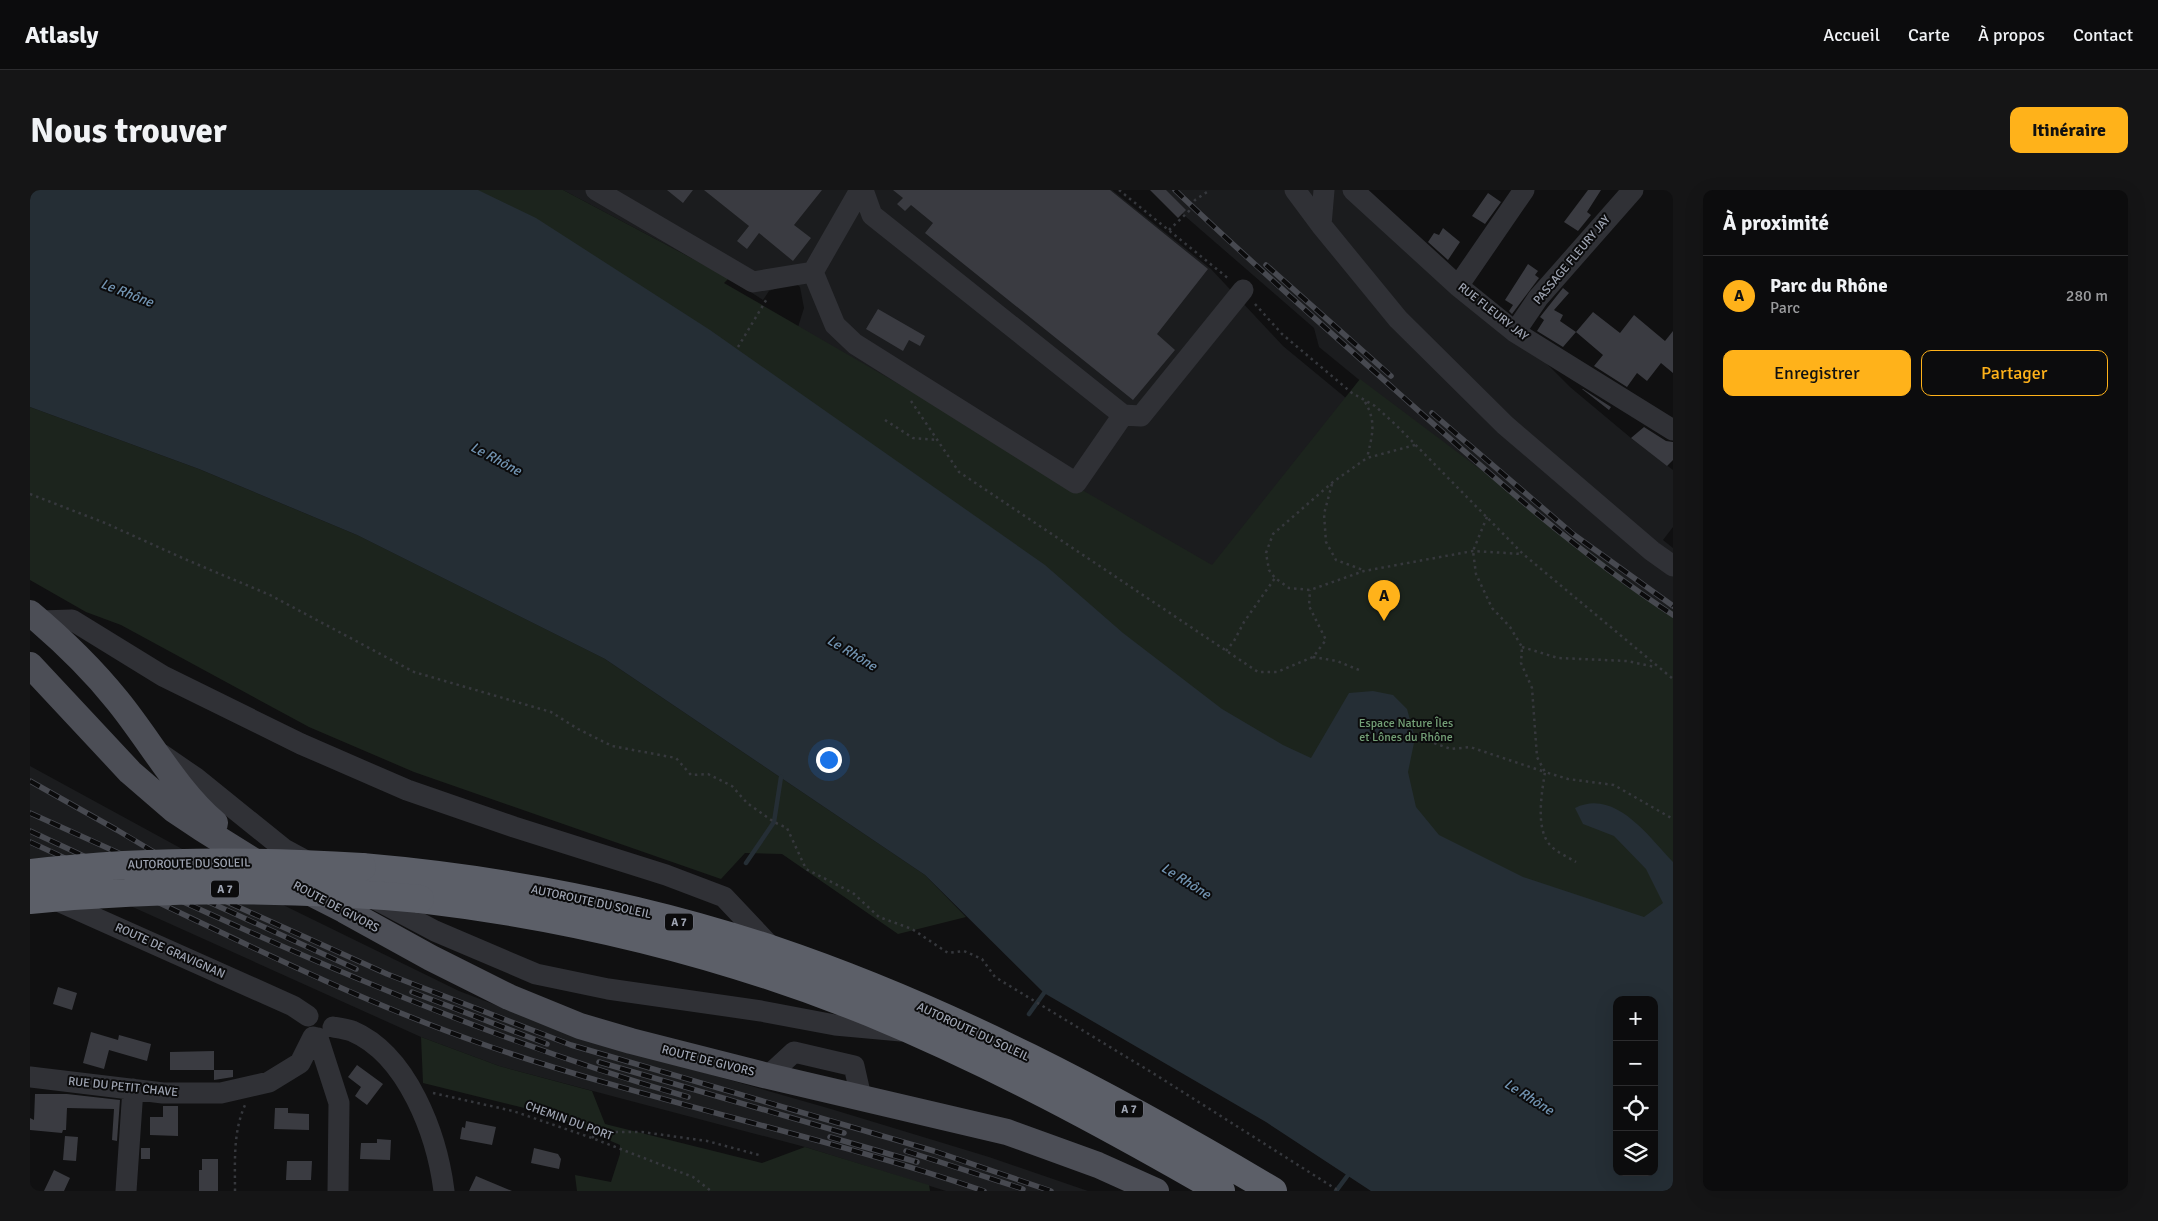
<!DOCTYPE html>
<html lang="fr">
<head>
<meta charset="utf-8">
<style>
	body { margin:0; font-family:Signika,sans-serif; background:#151516; color:#f1f3f6 }
	.controls { position:absolute; right:15px; bottom:15px; display:grid; overflow:hidden; border-radius:10px; box-shadow:0 5px 20px #0002 }
	.controls button { width:45px; height:45px; display:grid; place-items:center; padding:0; border:0; border-bottom:1px solid #2c2c2e; background:#0c0c0d; color:#f1f3f6; font:25px sans-serif }
	.you { position:absolute; left:798px; top:569px; width:18px; height:18px; margin:-12px; border:4px solid #fff; border-radius:50%; background:#1a73e8; box-shadow:0 0 0 8px #1a73e833 }
	.badge { display:grid; place-items:center; width:32px; height:32px; border-radius:50%; background:#ffb21a; color:#111; font-size:16px; font-weight:700 }
	.pin { position:absolute; translate:-50% -41px; filter:drop-shadow(0 1px 2px #0008) }
	.pin::after { content:''; position:absolute; top:26px; width:18px; height:15px; background:inherit; clip-path:polygon(0 0,100% 0,50% 100%) }
	.list { margin:0; padding:0; list-style:none }
	h2 { display:flex; justify-content:space-between; align-items:center; height:65px; margin:0; padding:0 20px; font-size:21px }
	h2 small { font-size:16px; font-weight:400; color:#9a9b9d }
	.list li { display:grid; grid-template-columns:32px 1fr auto; gap:15px; align-items:center; box-sizing:border-box; height:80px; padding:0 20px; border-top:1px solid #2c2c2e }
	.list b { display:block; font-size:19px; white-space:nowrap }
	.list p { margin:0; font-size:16px; white-space:nowrap; color:#9a9b9d }
	.list em { font-size:16px; font-style:normal; color:#9a9b9d }
	.actions { display:flex; gap:10px; padding:15px 20px }
	.actions a { flex:1; padding:11px 0; border:1px solid #ffb21a; border-radius:10px; text-align:center; font-size:18px; color:#ffb21a }
	.actions .main { background:#ffb21a; color:#111 }
	.icon { flex:none; width:28px; height:28px; fill:none; stroke:currentColor; stroke-width:2; stroke-linecap:round; stroke-linejoin:round }
	.map { position:relative; flex:none; width:1643px; height:1001px; overflow:hidden; border-radius:10px }
	header { display:flex; align-items:center; gap:30px; box-sizing:border-box; height:70px; padding:0 25px; background:#0c0c0d; border-bottom:1px solid #2c2c2e }
	header strong { font-size:24px }
	nav { display:flex; gap:28px; margin-inline-start:auto; font-size:18px }
	.intro { display:flex; align-items:center; justify-content:space-between; box-sizing:border-box; height:120px; padding:0 30px }
	h1 { margin:0; font-size:35px }
	.button { padding:12px 22px; border-radius:10px; background:#ffb21a; color:#111; font-size:18px; font-weight:700 }
	main { display:flex; gap:30px; padding:0 30px }
	aside { flex:1; background:#0c0c0d; border-radius:10px; box-shadow:0 5px 20px #0002 }
	.map>svg:first-child { display:block }
</style>
</head>
<body>
<header>
<strong>Atlasly</strong>
<nav><a>Accueil</a><a>Carte</a><a>À propos</a><a>Contact</a></nav>
</header>
<div class="intro"><h1>Nous trouver</h1><a class="button">Itinéraire</a></div>
<main>
<div class="map">
<svg width="1643" height="1001" viewBox="0 0 1643 1001">
	<rect width="100%" height="100%" fill="#101011"/>
	<path fill="#1b1c1e" d="M533 0H1082L1181 79 1253 156 1322 213 1187 380 768 137 774 118 770 97 764 92 739 101 733 110 699 88Z
		M1125 0H1314L1488 145 1540 197 1601 248 1643 280V337L1633 350 1643 358V440L1613 422 1289 157 1284 138Z
		M0 576 154 660 0 672Z
		M245 711 429 801 549 847 801 919 959 967 1058 1001H916L775 957 469 876 391 847 96 714Z"/>
	<path fill="#1c241d" d="M0 0H533L699 88 694 93 1182 375 1330 189 1624 410 1643 421V992L1624 810H1587Z
		M0 217 169 279 327 345 575 469 895 685 936 727 868 744 752 664 715 663 691 689 384 582 279 537 91 435 56 422 0 390Z
		M391 847 469 876 562 901 575 934 732 973 775 957 899 995 900 1001H547L545 985 581 992 590 964V955L519 924 393 893Z"/>
	<path fill="#252e35" fill-rule="evenodd" d="M0 0H448L506 28 680 140 1015 375 1093 443 1192 519 1253 555 1281 568 1319 503 1343 501 1363 505 1377 519 1385 548 1378 582 1386 617 1409 645 1493 687 1614 727 1633 713 1616 679 1584 646 1553 634 1545 618C1585 598 1618 646 1643 672V1001H1341L1236 932 1014 803 895 685 575 469 327 345 169 279 0 217ZM1587 810H1624V982H1587Z"/>
	<g fill="none" stroke-linecap="round" stroke-linejoin="round">
		<path stroke="#252e35" stroke-width="4.5" d="M716 673 744 632 751 587
			M999 824 1014 803
			M1306 1001 1318 985"/>
	</g>
	<path fill="#3a3b41" d="M637 0H663L653 13Z
		M674 0H792L764 35 781 48 763 71 729 43 717 59 707 51 719 36Z
		M863 0H1080L1178 79 1127 144 1145 160 1103 210 895 43 903 33 881 15 875 21 867 14 873 8Z
		M1120 0H1136L1156 20 1148 28Z
		M1558 0H1571L1557 22 1561 25 1548 41 1534 32Z
		M1458 3 1471 12 1455 34 1442 26Z
		M1413 38 1430 52 1418 70 1398 52 1404 43 1409 45Z
		M1498 74 1508 81 1505 85 1509 88 1482 124 1479 121 1483 115 1475 110Z
		M1533 98 1539 103 1524 120 1533 125 1530 131 1546 142 1533 157 1507 141 1514 130 1510 127Z
		M848 119 895 146 890 156 879 150 873 161 836 139Z
		M1563 122 1590 143 1604 125 1635 151 1643 141V183L1631 173 1617 191 1607 183 1597 197 1564 176 1573 165 1546 142Z
		M1552 199H1553L1581 217 1579 220Z
		M1614 237 1636 251 1643 252V270L1637 276 1601 248Z
		M28 797 47 803 42 820 23 814Z
		M61 842 88 850 89 845 121 854 117 871 79 860 74 879 53 873Z
		M184 861V880H140V862Z
		M327 875 353 894 337 915 325 906 331 897 318 887Z
		M184 880H203V887L184 890Z
		M5 904H37L90 910 87 951 82 950 84 919 37 918 36 940H33L32 943 0 940V928L4 930Z
		M133 916H148V946L120 945V927H133Z
		M245 918H258V923L279 924V940L244 939Z
		M436 931 466 937 462 955 430 949 432 937 435 938Z
		M35 946 48 947 46 971 33 970Z
		M347 949 361 950 360 970 330 969 331 953H347Z
		M111 958H120V969H111Z
		M504 958 528 964 531 969 529 979 501 973Z
		M172 969H188V1001H169V980H172Z
		M257 971H282L281 990H256Z
		M24 980 40 988 34 1001H14Z
		M446 986 482 1001H439Z"/>
	<g fill="none" stroke-linecap="round" stroke-linejoin="round">
		<path stroke="#36383d" stroke-width="2.5" stroke-dasharray="2.5 4" stroke-linecap="butt" d="M1089 0 1199 89
			M1139 40 1159 21 1161 15 1165 10 1180 0
			M1225 114 1252 144 1322 203 1345 216 1366 235 1493 364 1643 489
			M708 157 738 107
			M881 211 929 282 1228 482H1247L1283 467 1296 450 1279 416 1280 400
			M1335 212C1347 232 1342 246 1337 268
			M855 230 883 248 907 250
			M1385 255 1337 268 1303 292 1243 344 1236 363 1239 380 1245 388 1259 398 1280 400 1334 381 1443 361 1492 364
			M1302 294 1294 324 1296 352 1306 370 1333 380
			M0 304 75 333 157 370 240 405 384 482 521 522 548 539 582 556 646 568 661 585 678 584 702 596 717 613 744 632 757 638 776 679 823 703 849 727 882 739 918 763 934 761 952 769 965 787 1126 885 1309 1001
			M1457 327 1443 361 1446 384 1462 418 1480 437 1492 457 1491 473 1502 498 1507 567 1515 582 1538 589 1584 595 1643 629
			M1492 457 1528 468 1597 471 1625 477
			M1196 461 1204 451 1214 432 1245 388
			M1283 467 1307 471 1329 480
			M1398 551 1421 559 1440 557 1515 582C1512 602 1505 638 1520 655 1526 662 1538 667 1546 672
			M403 903 483 921 562 948 663 987 681 1001
			M562 948 568 942H612L677 951 729 965
			M205 1001C205 971 203 942 215 915"/>
		<path stroke="#303136" stroke-width="21" d="M566 0 723 92 783 82 830 0
			M833 0 842 25 1093 225 1111 226 1213 100
			M1265 0 1291 35
			M1294 0 1291 35 1368 129 1475 235 1622 361 1643 376
			M1323 0 1428 96 1485 142 1643 240
			M783 82 805 135 825 154 1046 293 1093 225
			M1428 96 1494 0
			M1485 142 1508 108 1603 0
			M10 431 42 430 133 486 271 554 377 600 484 637 636 685 694 707 744 760
			M131 564 166 588 254 659 280 673
			M341 707 405 741 506 784 578 799 731 821 805 835 871 841
			M21 708 263 816 278 826
			M303 837C309 838 316 839 322 841 378 865 407 945 414 1001
			M288 848 309 913 308 1001
			M738 886 764 862 824 876 831 907
			M0 887 133 903H191L239 892 270 873 283 847
			M96 1001 103 899"/>
		<path stroke="#4c4e56" stroke-width="26" d="M0 423C31 449 62 479 87 510 119 549 147 601 185 633
			M0 475 100 582 144 620 171 638 251 688 314 720 401 768 479 807 550 836 601 851 738 886 977 942 1068 975 1126 1001"/>
		<path stroke="#5c5f68" stroke-width="28" d="M332 677C471 689 612 716 744 760 919 819 1084 907 1243 1001
			M390 709C544 727 697 765 841 823 962 873 1078 936 1191 1001"/>
		<defs>
			<path id="rail" d="M1145 0C1216 68 1290 133 1364 199 1454 279 1542 359 1643 425
				M1236 75 1361 186
				M1402 223 1543 344 1643 416
				M0 591 87 640 196 705
				M0 623 357 784 541 855 904 961 1021 1001
				M0 641C215 741 430 842 658 907
				M0 652C152 721 299 801 458 856 621 912 791 945 954 1001
				M76 665 326 779
				M382 802 517 854
				M569 872 814 943
				M800 947 887 972
				M876 961 993 999"/>
		</defs>
		<use href="#rail" stroke="#474950" stroke-width="5.5"/>
		<use href="#rail" stroke="#0b0b0c" stroke-width="4" stroke-dasharray="11" stroke-linecap="butt"/>
		<path stroke="#5c5f68" stroke-width="28" d="M0 683C110 670 221 670 332 677
			M0 710C134 697 257 697 390 709"/>
	</g>
	<g text-anchor="middle" dominant-baseline="central" stroke-width="4" stroke-linejoin="round" paint-order="stroke">
		<g fill="#0b0b0c" stroke="#737781" stroke-width="1">
			<rect x="181" y="690.5" width="28" height="17" rx="4"/>
			<rect x="635" y="723.5" width="28" height="17" rx="4"/>
			<rect x="1085" y="910.5" width="28" height="17" rx="4"/>
		</g>
		<g font-size="11" font-weight="bold" fill="#9fa5b3">
			<text x="195" y="699">A 7</text>
			<text x="649" y="732">A 7</text>
			<text x="1099" y="919">A 7</text>
		</g>
		<g font-size="12" fill="#9fa5b3" stroke="#0b0b0c">
			<text transform="translate(1542 70) rotate(-50)">PASSAGE FLEURY JAY</text>
			<text transform="translate(1463 122) rotate(38)">RUE FLEURY JAY</text>
			<text transform="translate(159 674) rotate(-1)">AUTOROUTE DU SOLEIL</text>
			<text transform="translate(561 712) rotate(12)">AUTOROUTE DU SOLEIL</text>
			<text transform="translate(306 717) rotate(28)">ROUTE DE GIVORS</text>
			<text transform="translate(140 761) rotate(24)">ROUTE DE GRAVIGNAN</text>
			<text transform="translate(943 842) rotate(25)">AUTOROUTE DU SOLEIL</text>
			<text transform="translate(678 871) rotate(14)">ROUTE DE GIVORS</text>
			<text transform="translate(93 897) rotate(6)">RUE DU PETIT CHAVE</text>
			<text transform="translate(539 931) rotate(20)">CHEMIN DU PORT</text>
		</g>
		<g font-size="12" fill="#74a077" stroke="#0b0b0c">
			<text x="1376" y="533">Espace Nature Îles<tspan x="1376" dy="14">et Lônes du Rhône</tspan></text>
		</g>
		<g font-size="14" font-style="italic" fill="#7294b2" stroke="#0b0b0c">
			<text transform="translate(97 103) rotate(21)">Le Rhône</text>
			<text transform="translate(466 269) rotate(28)">Le Rhône</text>
			<text transform="translate(822 463) rotate(31)">Le Rhône</text>
			<text transform="translate(1156 691) rotate(32)">Le Rhône</text>
			<text transform="translate(1499 907) rotate(32)">Le Rhône</text>
		</g>
	</g>
</svg>
<div class="controls">
<button>+</button>
<button>−</button>
<button><svg class="icon" aria-label="locate" viewBox="0 0 24 24"><circle cx="12" cy="12" r="6"/><path d="M12 2v4M12 18v4M2 12h4M18 12h4"/></svg></button>
<button><svg class="icon" aria-label="layers" viewBox="0 0 24 24"><path d="M12 4l9 5-9 5-9-5zM3 14l9 5 9-5"/></svg></button>
</div>
<div class="you"></div>
<div class="pin badge" style="left:1354px;top:431px">A</div>
</div>
<aside>
<h2>À proximité<small></small></h2>
<ul class="list">
<li><span class="badge">A</span><div><b>Parc du Rhône</b><p>Parc</p></div><em>280 m</em></li>
</ul>
<div class="actions"><a class="main">Enregistrer</a><a>Partager</a></div>
</aside>
</main>
</body>
</html>
